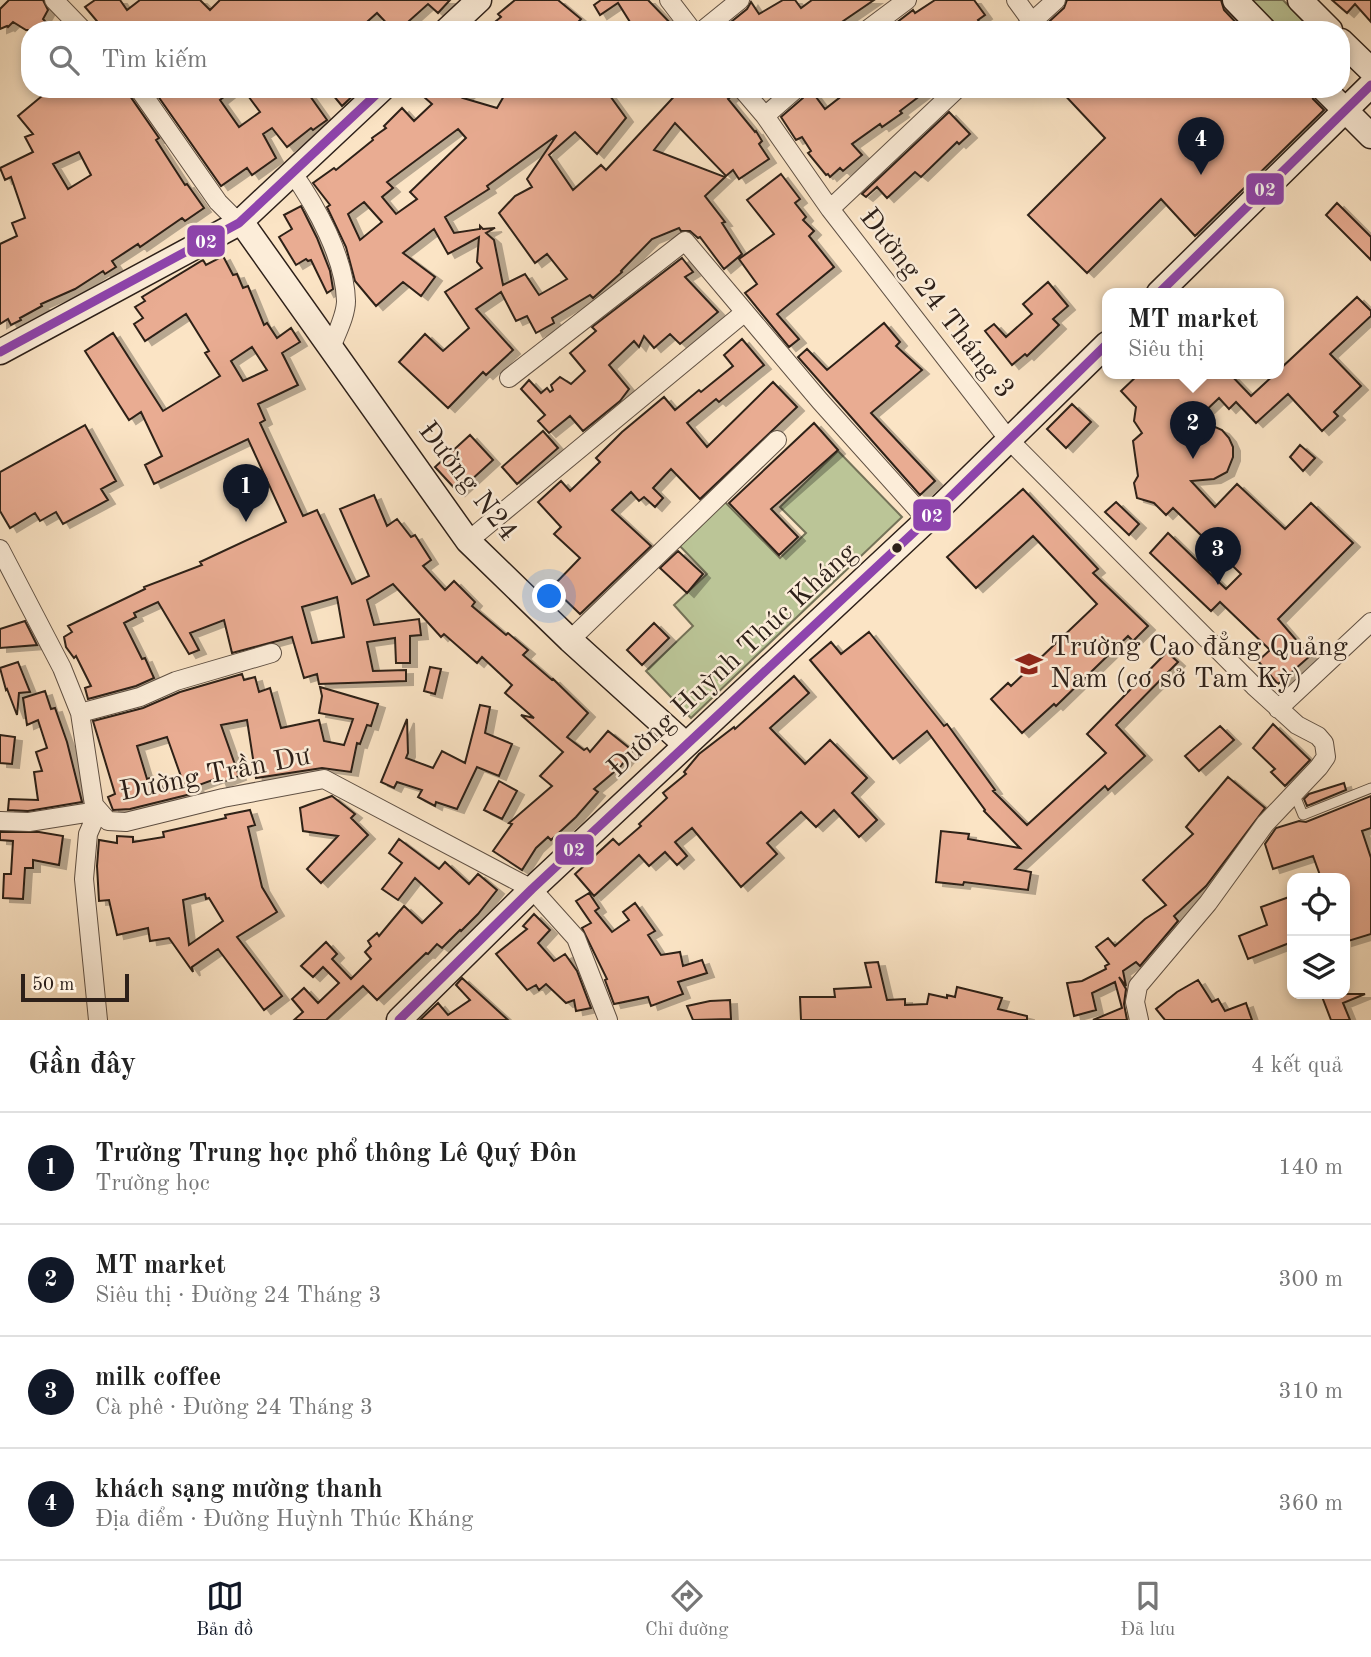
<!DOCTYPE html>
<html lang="vi">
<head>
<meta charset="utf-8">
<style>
	body { margin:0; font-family:"Old Standard TT",serif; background:#f2f2f2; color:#222 }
	.controls { position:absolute; right:21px; bottom:21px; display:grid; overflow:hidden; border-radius:14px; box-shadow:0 4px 10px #0003 }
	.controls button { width:63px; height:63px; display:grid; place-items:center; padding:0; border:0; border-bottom:2px solid #e0e0e0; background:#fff; color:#222; font:35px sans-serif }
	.scale { position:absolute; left:21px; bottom:18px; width:108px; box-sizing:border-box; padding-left:7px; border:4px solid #2d2019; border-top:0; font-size:19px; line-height:24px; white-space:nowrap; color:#2d2019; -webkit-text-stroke:5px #fcedd9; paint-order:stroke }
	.you { position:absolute; left:550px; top:597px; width:24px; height:24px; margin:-18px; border:5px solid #fff; border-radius:50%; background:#1a73e8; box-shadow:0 0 0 10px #1a73e833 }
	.badge { display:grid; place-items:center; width:46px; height:46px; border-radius:50%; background:#111827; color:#fff; font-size:23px; font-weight:700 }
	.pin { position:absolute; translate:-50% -58px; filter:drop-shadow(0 2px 4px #0008) }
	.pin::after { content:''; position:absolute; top:37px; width:24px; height:21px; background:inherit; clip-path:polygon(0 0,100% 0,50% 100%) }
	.popup { position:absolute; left:1102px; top:288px; width:182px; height:91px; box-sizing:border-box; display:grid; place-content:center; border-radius:14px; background:#fff; filter:drop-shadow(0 2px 5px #0005); font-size:23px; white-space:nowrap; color:#767676 }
	.popup b { font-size:26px; color:#222 }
	.popup::after { content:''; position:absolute; left:50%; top:100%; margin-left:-14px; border:14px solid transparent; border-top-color:#fff }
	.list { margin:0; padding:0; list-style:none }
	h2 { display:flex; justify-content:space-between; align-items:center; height:91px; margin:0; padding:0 28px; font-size:30px }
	h2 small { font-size:23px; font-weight:400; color:#767676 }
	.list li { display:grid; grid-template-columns:46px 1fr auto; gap:21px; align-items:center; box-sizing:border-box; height:112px; padding:0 28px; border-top:2px solid #e0e0e0 }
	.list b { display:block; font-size:26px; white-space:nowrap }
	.list p { margin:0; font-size:23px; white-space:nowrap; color:#767676 }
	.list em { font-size:23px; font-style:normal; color:#767676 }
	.icon { flex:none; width:38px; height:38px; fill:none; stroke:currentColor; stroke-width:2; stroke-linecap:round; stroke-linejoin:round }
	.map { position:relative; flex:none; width:1371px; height:1020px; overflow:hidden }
	.search { position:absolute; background:#fff; box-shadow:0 4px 10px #0003; left:21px; right:21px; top:21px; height:77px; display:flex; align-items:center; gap:18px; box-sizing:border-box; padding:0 24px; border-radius:28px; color:#767676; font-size:26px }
	.sheet { height:539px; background:#fff }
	nav { display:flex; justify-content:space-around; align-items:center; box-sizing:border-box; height:98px; border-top:2px solid #e0e0e0; background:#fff; font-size:19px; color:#767676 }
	nav a { display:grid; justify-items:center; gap:4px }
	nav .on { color:#111827 }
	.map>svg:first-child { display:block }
</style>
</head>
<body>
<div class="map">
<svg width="1371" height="1020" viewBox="0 0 1371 1020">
	<defs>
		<filter id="shadow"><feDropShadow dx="7" dy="4" stdDeviation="0" flood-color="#0004"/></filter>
	</defs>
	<rect width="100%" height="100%" fill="#fbe4c5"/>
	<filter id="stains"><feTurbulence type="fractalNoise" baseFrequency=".00286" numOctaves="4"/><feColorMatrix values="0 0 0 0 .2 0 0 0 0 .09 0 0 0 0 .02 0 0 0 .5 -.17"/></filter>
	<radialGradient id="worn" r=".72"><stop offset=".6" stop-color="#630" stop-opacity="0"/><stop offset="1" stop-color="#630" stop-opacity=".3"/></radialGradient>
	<path fill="#bbc597" stroke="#747258" stroke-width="2" d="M1246 0H1283L1312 30H1276Z
		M838 451 902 517 691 718 646 671 693 626 674 605 707 574 675 541 721 498 780 558 806 533 780 507Z"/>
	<path fill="#e9ac92" stroke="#2d2019" stroke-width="2" fill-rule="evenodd" filter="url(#shadow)" d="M9 0H43L48 10 43 19 53 30H26L13 22 8 27 7 26 0 29V9Z
		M95 0H120L127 10 140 0H200L210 10 220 0H450L438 13 428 4 399 30H393L377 13 358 30H107L103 24 101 26 85 7Z
		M515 0H558L581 19 571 30H485L501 17 498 14Z
		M601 0H648L677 30H635L618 3 600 15 594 5Z
		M783 0H795L801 8 812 0H874L830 30H721L747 9 751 2 759 14Z
		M935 0H974L985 15 978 20 985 30H887L913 10 915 13Z
		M1067 0H1221L1224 10 1243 30H1040L1064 8Z
		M1332 0H1371V22L1355 4 1347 13Z
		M36 89H128L130 96 159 138 156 140 185 185 187 184 204 208 185 221 182 218 140 247 138 244 112 261 116 267 105 274 103 271 75 289 41 304 42 306 20 318 21 320 11 325 8 319 0 324V244L17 236 12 223 25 218 11 177 5 180 0 168 33 152 25 137 33 134 18 116 42 96ZM79 152 91 175 68 189 53 164Z
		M153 89H234L220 100 239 127 260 112 243 89H305L327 120 313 130 311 128 287 147 272 128 263 134 276 158 252 175 247 168 221 186Z
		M328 89H360L342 106Z
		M415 89H473L463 98 497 108 508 89H605L626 118 597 154 575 132 549 155 573 190 601 165 606 170 681 89H731L733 95 728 99 755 132 756 131 762 141 759 144 769 159 739 179 733 170 726 176 675 123 654 150 725 177 705 196 725 222 722 223 742 254 724 269 700 237 698 238 690 231H681L679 228 652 239 621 271 622 272 593 298 590 295 552 318 554 323 536 333 527 316 516 321 501 292 476 309 513 350 486 375 483 372 448 408 399 362 425 334 443 351 469 328 445 292 482 268 477 262 479 237 448 254 434 229 403 253 435 277 421 296 403 282 376 306 355 281 346 247 327 207 330 205 313 183 334 168 336 170 373 140 372 138 386 128 384 126 402 108 414 121 432 104ZM458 129 466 138 410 192 417 199 396 214 382 197 393 188 387 182ZM557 135 527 179 532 187 515 196 499 213 535 263 547 254 567 279 539 295 525 274 503 285 494 240 486 233 495 228 483 229 480 226V229L454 233 445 217 489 189 487 186ZM364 202 382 222 360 240 348 214Z
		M807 89H810L825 109 843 95 839 89H929L900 111 902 113 882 127 880 124 852 144 862 155 843 171 840 168 830 177 828 174 826 175 808 153 811 151 802 137 796 140 781 117 803 98Z
		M1059 89H1310L1313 99 1324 110 1195 236 1161 199 1087 273 1028 215 1105 138Z
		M949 112 970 134 959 144 957 142 921 177 915 172 887 198 877 187 866 197 862 194Z
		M781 174 800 199 795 203 806 217 803 220 814 231 809 236 834 267 777 314 799 339 789 347 745 293 757 284 739 259 774 234 747 200Z
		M1337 203 1371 237V260L1326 215Z
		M301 206 317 238 330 271 333 289 327 293 311 260 308 261 306 259 296 265 279 237 292 229 284 215Z
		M223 256 233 275 237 274 243 288 248 286 264 325 267 323 277 338 291 328 300 342 282 353 298 385 258 404 265 420 260 423 303 516 317 510 352 584 369 576 340 509 374 495 387 526 397 519 411 537 415 535 431 560 423 566 445 590 454 581 475 602 472 606 506 635 508 633 528 650 523 655 552 680 553 679 588 713 567 737 584 750 587 748 590 752 608 731 633 751 620 767 594 789 598 792 576 817 551 840 548 837 536 848 522 870 493 851 512 824 509 823 552 786 540 776 563 752 521 715 534 718 505 693 512 685 482 657 477 663 444 634 441 637 393 584 367 600 374 625 419 619 421 635 410 636V663H396L395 638 367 642 373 671 406 670V681L319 684 317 674 304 678 292 637 232 653 224 620 190 633 199 650 189 654 158 602 134 613 136 617 124 623 142 659 145 658 154 678 136 686 88 699 85 688 91 686 76 656 74 658 66 647 64 637 72 632 68 626 145 589 144 587 202 565 200 562 286 522 248 439 154 484 145 465 162 456 141 412 129 420 85 351 113 333 163 411 220 376 205 353 209 351 186 314 145 341 134 324 143 318 135 307 145 301 142 297 203 260 206 265ZM252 347 267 370 243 381 231 361ZM337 597 344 637 312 643 302 607Z
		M682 258 693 272 685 277 718 312 680 344 670 334 654 348 644 336 639 347 634 341 609 365 629 389 620 401 583 431 570 416 549 433 538 421 545 415 521 389 529 380 541 393 547 388 550 392 553 390 551 385 560 377 571 384 585 371 570 353 596 331 592 327Z
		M1048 282 1068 306 1053 319 1059 325 1027 356 1025 354 1012 365 985 331 994 324 1006 337 1032 314 1023 304Z
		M1357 297 1371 311V316L1330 354 1361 386 1334 412 1338 416 1322 431 1288 394 1256 423 1236 402 1229 409 1219 398 1197 419 1222 430 1229 438 1233 447V457L1227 472 1214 479 1191 481 1215 507 1237 484 1285 529 1311 503 1353 543 1278 619 1310 656 1278 684 1258 661 1270 650 1220 602 1211 611 1150 553 1168 533 1226 589 1241 574 1173 508 1166 515 1154 503 1137 498 1134 483 1138 476 1133 441 1142 433 1134 421 1136 407 1121 391 1140 373H1229L1251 396 1276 373H1279V370Z
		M884 323 900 342 896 346 922 370 871 413 935 481 920 495 798 357 807 349 827 370Z
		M742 339 764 365 719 402 716 399 687 423 707 447 773 382 797 407 700 499 671 469 653 488 663 498 655 507 644 497 639 501 631 492 612 510 651 546 580 614 552 587 580 558 554 534 561 527 538 502 561 481 570 491 600 462 596 458 622 432 664 397 675 410 699 390 701 392 733 366 724 355Z
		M1072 404 1091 422 1066 448 1047 429Z
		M814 423 838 450 771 509 798 537 779 555 729 503Z
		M85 425 116 481 101 489 108 500 63 524 56 512 40 521 35 513 10 528 0 511V472Z
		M543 431 558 448 517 484 502 467Z
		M470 435 493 460 458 492 435 467Z
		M1300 445 1315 458 1303 471 1290 457Z
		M1023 489 1098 569 1093 573 1148 626 1133 641 1128 636 1056 706 1054 704 1022 733 991 699 1008 683 1011 686 1097 604 1033 536 976 588 947 557Z
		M1116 502 1139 524 1129 535 1105 512Z
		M678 551 703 574 687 593 660 568Z
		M25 621 37 645 0 648V629Z
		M654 623 669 638 642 665 627 650Z
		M869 632 944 726 947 724 995 790 993 791 1027 825 1106 753 1087 734 1167 652 1178 662 1116 725 1145 756 1108 790 1105 786 1015 869 1031 872 1028 890 964 882 963 885 936 882 941 831 969 834 968 839 1020 848 984 811 985 810 927 731 893 759 810 660 831 642 841 654Z
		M18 662 30 692 19 693 17 715 7 689 6 690 0 668Z
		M430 667 441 669 435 694 424 691Z
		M242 674 244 680 255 677 259 692 270 688 281 728 319 720 324 741 344 745 353 719 319 713 322 696 320 687 378 704 371 726 367 725 360 744 357 743 351 772 322 768 256 778 247 720 221 725 239 776 220 783 218 778 196 786 198 792 195 793 130 809 113 810 108 797 115 794 93 721 143 708 180 692ZM167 737 184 785 164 791 160 783 155 786 153 777 147 779 137 746Z
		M794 676 809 693 770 728 805 764 830 740 867 778 852 793 877 820 859 837 834 810 816 827 801 812 767 843 777 854 741 887 692 828 675 842 687 856 677 865 665 852 649 866 639 855 594 896 575 874 613 839 619 845 641 826 639 824 667 798 663 793 686 774 684 772 699 754 734 727 735 729Z
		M45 691 51 709 55 708 67 742 82 802 28 811 8 810 9 799 38 800 34 772 42 771 36 752 47 748 38 720 27 725 23 698Z
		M480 705 490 707 485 733 512 744 499 776 477 767 457 809 436 802 435 806 418 797 422 790 397 782 394 788 381 782 407 719 408 753 406 758 433 768 442 751 465 763Z
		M1273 724 1310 760 1285 786 1271 772 1275 769 1253 748Z
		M1220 726 1234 740 1199 771 1185 756Z
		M0 735 15 737 12 764 0 763Z
		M1228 777 1265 808 1206 886 1174 916 1178 921 1140 966 1136 962 1123 971 1126 986 1119 977 1126 989 1124 1004 1127 1020H1093L1122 1008 1115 982 1092 993 1096 1010 1074 1016 1067 983 1082 981 1106 969 1105 966 1109 964 1096 947 1108 938 1115 946 1145 919 1166 905 1143 880 1193 834 1186 827Z
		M499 781 517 791 502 819 484 810Z
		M1344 783 1346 790 1307 806 1304 799 1309 794Z
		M332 796 355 814 351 818 368 835 321 883 307 869 338 836 303 831 300 808Z
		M1371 796V828L1362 831 1371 858V934L1345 942V878H1321L1313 856 1273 869 1265 844 1276 828 1299 821 1306 822Z
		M250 810 255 825 248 827 262 887 277 912 237 937 282 996 264 1010 218 949 192 967 193 972 169 938 150 941 148 928 117 935 109 900 99 901 97 866 99 840 117 843V836L133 837V842L164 837 163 832 226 818 225 815ZM205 894 206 899 209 898 223 921 189 945 183 900Z
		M0 832H39L63 836 59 865 33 860V868H25L23 899 3 898 4 874H11L13 841 0 840Z
		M399 839 439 869 445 862 469 884 478 874 497 890 478 914 461 931 460 930 442 948 437 944 428 954 426 953 377 1000 363 986 326 1020H294L303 1012 292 999 304 988 318 1003 339 983 323 967 313 977 301 966 326 942 337 954 332 959 351 979 371 959 365 952 371 946 368 941 377 933 379 936 404 906 422 923 442 903 415 878 398 900 382 889 402 863 389 853Z
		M589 893 599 908 595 911 612 932 629 920 623 912 635 903 655 931 648 935 661 955 680 952 683 966 702 960 707 973 678 982 683 994 651 1006 648 997 614 1004 605 980 607 979 582 928 591 923 576 901Z
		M1292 896V942L1248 959 1239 936 1267 925 1261 907Z
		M534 914 550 930 538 943 554 961 565 954 577 971 591 1008 576 1011 574 1000 566 1003 546 984 539 990 536 985 527 990 496 954 527 929 523 926Z
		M878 962 887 1000 905 999V1005L927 1004 929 994 947 998V995L955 997 957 987 1002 998 998 1009 1027 1016V1020H801L800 997H835L834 989 871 987 865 963Z
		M462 978 508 1020H420L438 1003 448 1015 470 1000 456 985Z
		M1198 980 1212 1002 1218 999 1225 1011 1246 1003 1252 1020H1165L1156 1009 1177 992Z
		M1321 994H1365L1343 1003 1350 1020H1331Z
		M730 1000 731 1019 693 1020 687 1006 710 1001Z"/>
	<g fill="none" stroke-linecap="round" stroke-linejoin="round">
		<defs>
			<path id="lane" d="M1294 793 1303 815 1371 788"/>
			<path id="street" d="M54 0 83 30
				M669 0 692 30
				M1016 0 1032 22
				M703 30 740 0
				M867 30 907 0
				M1023 30 1056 0
				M139 89 218 202 239 223
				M742 89 765 116 830 209 1009 440 1254 686 1297 725 1318 736 1324 743 1326 757 1319 767 1265 824 1208 903 1138 986 1135 1002 1139 1020
				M765 116 796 89
				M292 172C316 206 345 258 346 301 346 316 336 334 331 348
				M830 209 957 89
				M509 378 685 241 820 401 927 520
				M468 541 745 312
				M0 549 62 668 80 713 94 805 108 821 126 822 223 798 324 779 532 889 576 938 608 1020
				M570 640 777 440
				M1278 709 1371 622
				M80 713 140 697 176 681 272 653
				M98 811 88 834 84 879 98 1020
				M0 821 29 822 98 811"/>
			<path id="secondary" d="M1235 0 1264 30
				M1300 0 1330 30
				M447 30 479 0
				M1341 41 1371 70
				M1324 89 1371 136
				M240 220 468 541 570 640 686 745
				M1159 293 1371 85
				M0 352 239 223 382 89
				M399 1020 532 889 927 520 1107 344"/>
		</defs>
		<use href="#lane" stroke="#605144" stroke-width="11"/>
		<use href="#street" stroke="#605144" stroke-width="20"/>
		<use href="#secondary" stroke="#2d2019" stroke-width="27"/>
		<use href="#lane" stroke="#fcedd9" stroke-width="9"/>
		<use href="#street" stroke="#fcedd9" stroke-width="18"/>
		<use href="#secondary" stroke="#fcedd9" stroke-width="24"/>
		<defs>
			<path id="bus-1" d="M1159 293 1371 85
				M0 352 239 223 382 89
				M399 1020 532 889 927 520 1107 344"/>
		</defs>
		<use href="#bus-1" stroke="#fcedd9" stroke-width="14"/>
		<use href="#bus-1" stroke="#8e44ad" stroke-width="9"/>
	</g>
	<defs>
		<symbol id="university-bare" viewBox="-9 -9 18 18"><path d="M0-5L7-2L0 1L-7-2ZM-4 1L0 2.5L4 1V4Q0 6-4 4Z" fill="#8f2418" stroke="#fcedd9" stroke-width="2.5" paint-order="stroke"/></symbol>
	</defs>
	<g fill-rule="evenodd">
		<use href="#university-bare" x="1010" y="645" width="38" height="38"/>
	</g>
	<circle fill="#2d2019" stroke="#fcedd9" stroke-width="2.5" cx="897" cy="548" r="6"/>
	<g text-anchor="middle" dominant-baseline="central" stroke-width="5" stroke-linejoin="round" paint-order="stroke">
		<g font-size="28" fill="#2d2019" stroke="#fcedd9">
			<text transform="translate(936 304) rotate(52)">Đường 24 Tháng 3</text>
			<text transform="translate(467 482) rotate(52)">Đường N24</text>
			<text transform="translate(733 661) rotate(-43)">Đường Huỳnh Thúc Kháng</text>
			<text transform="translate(215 775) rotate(-11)">Đường Trần Dư</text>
		</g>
		<g font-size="28" fill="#2d2019" stroke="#fcedd9" text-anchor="start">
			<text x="1050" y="648">Trường Cao đẳng Quảng<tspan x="1050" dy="32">Nam (cơ sở Tam Kỳ)</tspan></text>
		</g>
	</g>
	<g stroke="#fcedd9" stroke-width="2.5">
		<rect x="1245" y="172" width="40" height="34" rx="7" fill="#8e44ad"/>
		<rect x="186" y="224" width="40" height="34" rx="7" fill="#8e44ad"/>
		<rect x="912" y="498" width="40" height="34" rx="7" fill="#8e44ad"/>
		<rect x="554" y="833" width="41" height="33" rx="7" fill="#8e44ad"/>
	</g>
	<g font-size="19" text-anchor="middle" font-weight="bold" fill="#fff">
		<text x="1265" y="196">02</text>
		<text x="206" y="248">02</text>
		<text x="932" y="522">02</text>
		<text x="574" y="856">02</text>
	</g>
	<rect width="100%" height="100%" filter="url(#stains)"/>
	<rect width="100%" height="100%" fill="url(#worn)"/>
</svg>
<div class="controls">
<button><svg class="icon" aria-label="locate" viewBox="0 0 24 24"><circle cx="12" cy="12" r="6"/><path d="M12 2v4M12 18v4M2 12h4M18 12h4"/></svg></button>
<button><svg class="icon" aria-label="layers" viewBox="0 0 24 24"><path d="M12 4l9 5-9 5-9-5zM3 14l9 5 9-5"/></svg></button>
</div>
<div class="scale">50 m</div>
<div class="you"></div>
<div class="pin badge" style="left:246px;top:522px">1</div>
<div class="pin badge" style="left:1193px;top:459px">2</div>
<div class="popup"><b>MT market</b>Siêu thị</div>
<div class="pin badge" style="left:1218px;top:585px">3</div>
<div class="pin badge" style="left:1201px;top:175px">4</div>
<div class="search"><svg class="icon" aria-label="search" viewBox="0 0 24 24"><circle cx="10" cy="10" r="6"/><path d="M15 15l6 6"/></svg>Tìm kiếm</div>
</div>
<section class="sheet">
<h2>Gần đây<small>4 kết quả</small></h2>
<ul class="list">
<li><span class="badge">1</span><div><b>Trường Trung học phổ thông Lê Quý Đôn</b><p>Trường học</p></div><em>140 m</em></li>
<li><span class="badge">2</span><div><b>MT market</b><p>Siêu thị · Đường 24 Tháng 3</p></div><em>300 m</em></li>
<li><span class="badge">3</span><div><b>milk coffee</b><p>Cà phê · Đường 24 Tháng 3</p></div><em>310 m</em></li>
<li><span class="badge">4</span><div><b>khách sạng mường thanh</b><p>Địa điểm · Đường Huỳnh Thúc Kháng</p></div><em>360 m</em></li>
</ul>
</section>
<nav>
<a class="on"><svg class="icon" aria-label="map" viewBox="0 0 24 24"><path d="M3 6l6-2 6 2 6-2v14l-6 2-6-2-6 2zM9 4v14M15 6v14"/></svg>Bản đồ</a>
<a><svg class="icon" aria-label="directions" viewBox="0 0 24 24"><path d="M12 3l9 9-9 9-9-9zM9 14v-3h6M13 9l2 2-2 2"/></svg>Chỉ đường</a>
<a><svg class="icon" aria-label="saved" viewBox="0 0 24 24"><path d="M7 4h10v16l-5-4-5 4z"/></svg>Đã lưu</a>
</nav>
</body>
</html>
